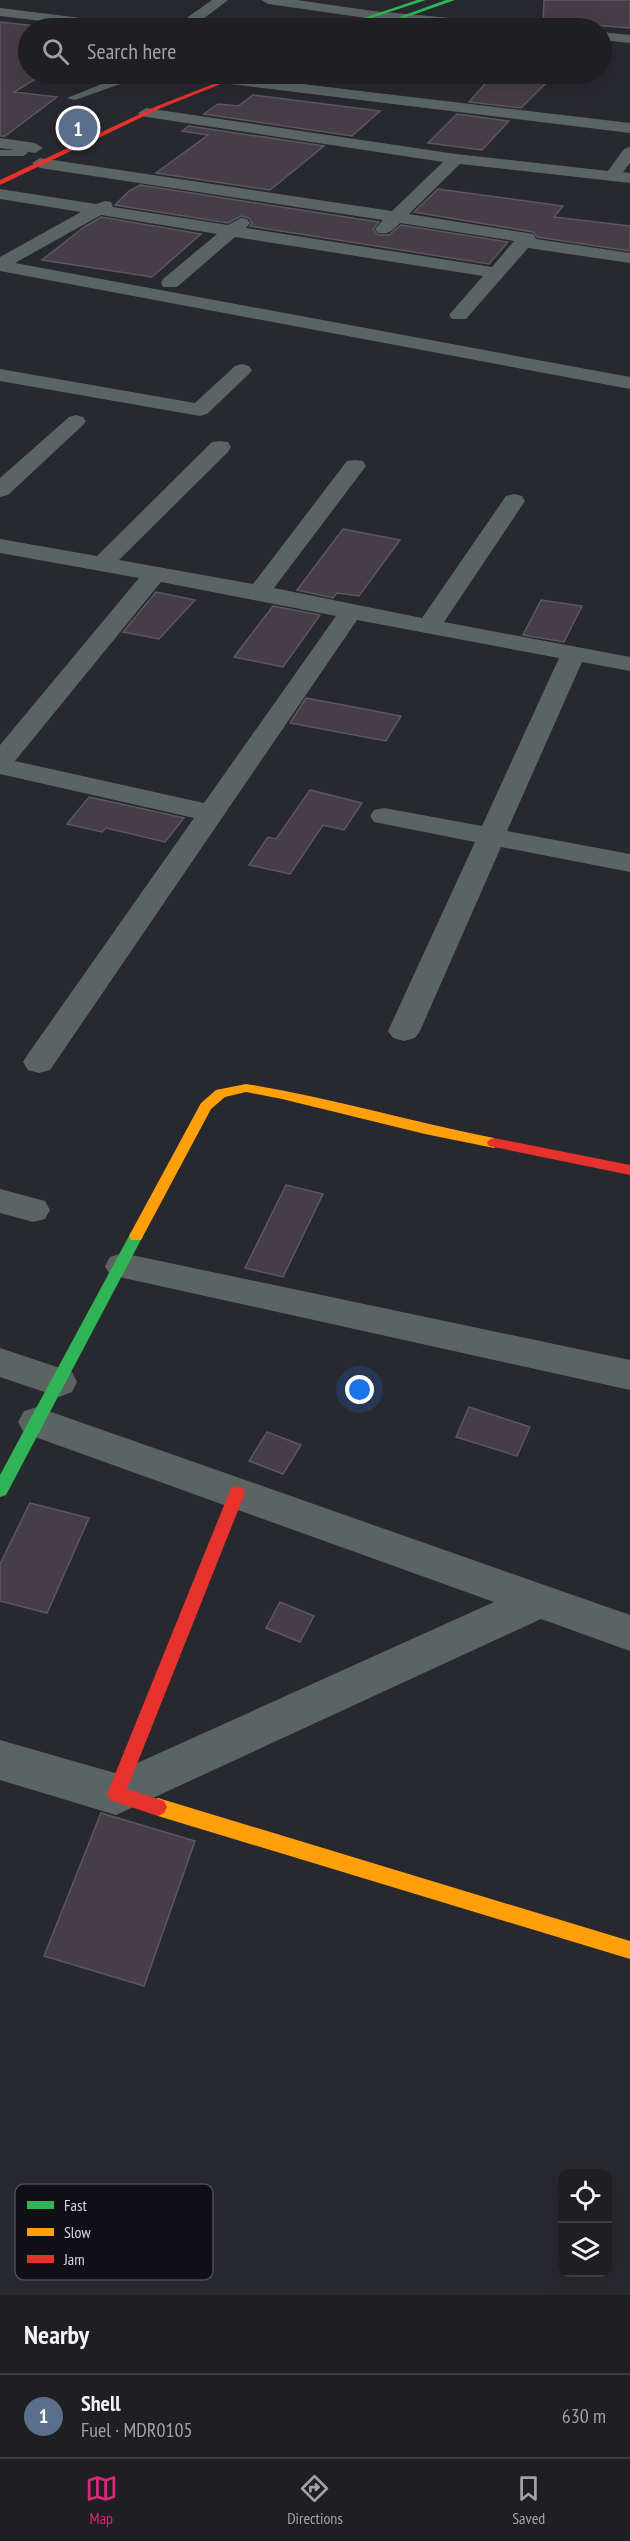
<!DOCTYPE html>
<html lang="en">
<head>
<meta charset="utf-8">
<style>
	body { margin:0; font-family:"PT Sans Narrow",sans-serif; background:#26272b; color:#f1f3f6 }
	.controls { position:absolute; right:18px; bottom:18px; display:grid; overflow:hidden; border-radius:12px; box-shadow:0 6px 24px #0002 }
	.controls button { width:54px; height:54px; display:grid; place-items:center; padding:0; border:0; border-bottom:2px solid #3c3c41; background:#1e1e23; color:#f1f3f6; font:30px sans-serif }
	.you { position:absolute; left:360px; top:1390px; width:21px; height:21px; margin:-15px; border:4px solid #fff; border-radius:50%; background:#1a73e8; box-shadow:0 0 0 9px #1a73e833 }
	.badge { display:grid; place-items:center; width:39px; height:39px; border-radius:50%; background:#db2777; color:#fff; font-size:20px; font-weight:700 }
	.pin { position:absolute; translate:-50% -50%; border:3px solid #fff; box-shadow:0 2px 6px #0006 }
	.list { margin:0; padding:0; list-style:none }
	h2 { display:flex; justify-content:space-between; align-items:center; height:78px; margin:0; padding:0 24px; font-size:26px }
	h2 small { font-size:20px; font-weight:400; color:#a1a2a6 }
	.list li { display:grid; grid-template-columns:39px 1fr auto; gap:18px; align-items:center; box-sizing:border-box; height:84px; padding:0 24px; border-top:2px solid #3c3c41 }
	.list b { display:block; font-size:22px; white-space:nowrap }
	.list p { margin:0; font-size:20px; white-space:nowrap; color:#a1a2a6 }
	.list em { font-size:20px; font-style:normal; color:#a1a2a6 }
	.icon { flex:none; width:33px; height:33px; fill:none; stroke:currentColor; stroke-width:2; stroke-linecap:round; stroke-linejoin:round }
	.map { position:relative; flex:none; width:630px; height:2295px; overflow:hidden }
	.search { position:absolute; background:#1e1e23; box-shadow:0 6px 24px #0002; left:18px; right:18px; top:18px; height:66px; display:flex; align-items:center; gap:15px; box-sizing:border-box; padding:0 21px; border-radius:33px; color:#a1a2a6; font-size:22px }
	.sheet { height:162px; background:#1e1e23 }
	nav { display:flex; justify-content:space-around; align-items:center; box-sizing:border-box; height:84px; border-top:2px solid #3c3c41; background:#1e1e23; font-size:16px; color:#a1a2a6 }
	nav a { display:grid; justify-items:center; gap:3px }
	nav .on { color:#db2777 }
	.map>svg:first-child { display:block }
</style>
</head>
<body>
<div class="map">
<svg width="630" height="2295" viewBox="0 0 630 2295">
	<rect width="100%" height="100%" fill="#28282f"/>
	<path fill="#473d46" stroke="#5b585d" stroke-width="1.5" d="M544 0H630V28L543 21Z
		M0 22 54 28H28V74H44L14 92 57 97 5 136H0Z
		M491 77 547 82 521 108 469 102Z
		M253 95 380 111 352 136 204 114 218 104 238 106Z
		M457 114 509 121 482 150 428 143Z
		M189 126 324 146 270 190 156 173 208 135 182 131Z
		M140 185 379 222 373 229 378 235H389L401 225 508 242 489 264 250 226 252 223 249 218 241 216 228 223 115 205 129 191Z
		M438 189 563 206 554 217 630 226V251L537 237 533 232 414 212Z
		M101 217 201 234 152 277 42 260 84 227Z
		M343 529 400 540 359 596 337 593 333 598 297 590Z
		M156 592 195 600 159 639 123 632Z
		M541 600 582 606 564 642 523 635Z
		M273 606 320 615 283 667 234 657Z
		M306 698 401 716 386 741 290 723Z
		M310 790 362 803 344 830 323 825 290 874 249 865 268 837 276 839Z
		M89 797 139 808 184 818 165 842 106 828 102 832 67 824Z
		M286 1185 323 1194 283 1277 245 1268Z
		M469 1407 530 1427 517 1456 456 1437Z
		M267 1432 301 1445 283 1474 249 1461Z
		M30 1503 89 1518 47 1613 0 1601V1564Z
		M280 1602 314 1616 300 1642 266 1628Z
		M101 1813 195 1841 144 1986 44 1956Z"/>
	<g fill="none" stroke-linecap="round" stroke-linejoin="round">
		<path fill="#596463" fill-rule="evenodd" d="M137 74H149L75 100 67 98 112 80Z
			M0 150H23L28 153 23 156H0Z"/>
		<path fill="#596463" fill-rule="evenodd" d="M212 0H228L198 23H188L186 20 188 17Z
			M261 0H297L373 11 518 24 525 28H476L373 19 268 4Z
			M0 8 131 24 138 28H100L0 16Z
			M602 32 630 35V43L602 40Z
			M131 74H167L194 78 197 81C190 88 137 81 131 74Z
			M226 75 630 123V133L221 83 218 80Z
			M146 108 456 154 608 171 624 149 630 147V163L623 172 630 173V183L460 164 409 214 527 233 533 234 536 239 630 253V263L528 248 466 319H452L449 315 483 276 235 237 177 287H163L161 283 163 279 217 234 101 215 15 263 630 377V389L0 271V257L81 212 0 199V189L96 204 105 201 111 202 113 207 228 225 241 218 247 219 250 223 246 228 492 267 514 241 400 223C393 230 389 235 378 233L375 229 383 220 40 168 32 163 40 158 392 211 443 162 140 116 138 113Z
			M0 138 35 143 43 148 35 153 0 148Z
			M242 364 249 366 252 370 249 374 207 414 200 416 0 381V369L195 403 235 366Z
			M76 415 83 417 86 421 83 425 8 495 0 497V478L69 417Z
			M220 441 228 442 231 447 228 452 119 560 253 584 347 461 355 460 363 461 366 466 274 588 422 618 506 496 514 494 522 496 525 501 444 622 630 657V671L582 662 507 831 630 854V872L501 847 420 1031 415 1038 404 1041 393 1038 388 1031 475 842 384 824 374 822 370 816 374 810 384 808 482 826 559 658 357 620 50 1070 39 1073 28 1070 23 1062 28 1054 194 818 0 774V745L139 578 0 553V539L97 556 212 442ZM161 582 336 616 204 803 15 761Z
			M0 1189 45 1201 50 1210 45 1219 33 1222 0 1213Z
			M122 1253 630 1360V1390L110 1275 105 1266 110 1257Z
			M0 1348 72 1372 77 1382 72 1392 59 1397 0 1377Z
			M37 1407 630 1615V1651L541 1619 116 1815 0 1780V1740L115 1773 494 1602 24 1433 18 1422 24 1411Z"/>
		<path fill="#30b455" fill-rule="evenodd" d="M417 0H426L341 28H334Z
			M446 0H455L404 18 399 17Z
			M136 1231 141 1232 143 1236 6 1495 0 1497V1475L129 1236 131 1232Z"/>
		<path fill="#ff9f0a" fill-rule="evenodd" d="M246 1084C329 1097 411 1122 494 1138L501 1143 494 1148 425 1134 282 1099 246 1092 225 1097 211 1109 141 1240H131L129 1236 201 1103 216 1090Z
			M158 1798 630 1941V1959L158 1816 152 1813 149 1807 152 1801Z"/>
		<path fill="#e5322d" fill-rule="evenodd" d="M239 74H246L161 108 0 185V180L157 106Z
			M494 1138 630 1165V1175L489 1146 487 1143 489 1140Z
			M237 1486 243 1488 245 1493 127 1789 164 1801 167 1807 164 1813 158 1816 110 1800 107 1794 229 1493 231 1488Z"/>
	</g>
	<rect x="15" y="2184" width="198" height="96" rx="9" fill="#0f0f15" stroke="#4b4b52" stroke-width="1.5"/>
	<rect x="27" y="2201" width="27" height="8" fill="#30b455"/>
	<rect x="27" y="2228" width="27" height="8" fill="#ff9f0a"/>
	<rect x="27" y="2255" width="27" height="8" fill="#e5322d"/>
	<g font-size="16" fill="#d6d6df">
		<text x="64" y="2211">Fast</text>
		<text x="64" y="2238">Slow</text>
		<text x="64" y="2265">Jam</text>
	</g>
</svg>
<div class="controls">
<button><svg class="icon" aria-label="locate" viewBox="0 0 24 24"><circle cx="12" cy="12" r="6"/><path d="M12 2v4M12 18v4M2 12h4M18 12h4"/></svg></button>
<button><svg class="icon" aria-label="layers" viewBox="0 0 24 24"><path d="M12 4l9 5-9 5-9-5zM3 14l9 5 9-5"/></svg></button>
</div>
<div class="you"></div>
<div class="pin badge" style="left:78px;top:128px;background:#5c6f8a">1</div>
<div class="search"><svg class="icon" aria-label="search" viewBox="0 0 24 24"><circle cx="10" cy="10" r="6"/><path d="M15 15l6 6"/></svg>Search here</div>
</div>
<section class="sheet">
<h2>Nearby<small></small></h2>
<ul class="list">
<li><span class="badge" style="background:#5c6f8a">1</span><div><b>Shell</b><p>Fuel · MDR0105</p></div><em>630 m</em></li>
</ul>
</section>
<nav>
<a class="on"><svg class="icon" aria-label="map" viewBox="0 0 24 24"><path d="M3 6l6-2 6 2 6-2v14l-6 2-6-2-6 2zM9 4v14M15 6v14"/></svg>Map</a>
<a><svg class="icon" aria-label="directions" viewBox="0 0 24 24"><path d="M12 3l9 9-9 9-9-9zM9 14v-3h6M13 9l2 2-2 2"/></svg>Directions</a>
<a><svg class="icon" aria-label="saved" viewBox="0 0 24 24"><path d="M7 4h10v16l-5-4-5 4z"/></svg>Saved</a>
</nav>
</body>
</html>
